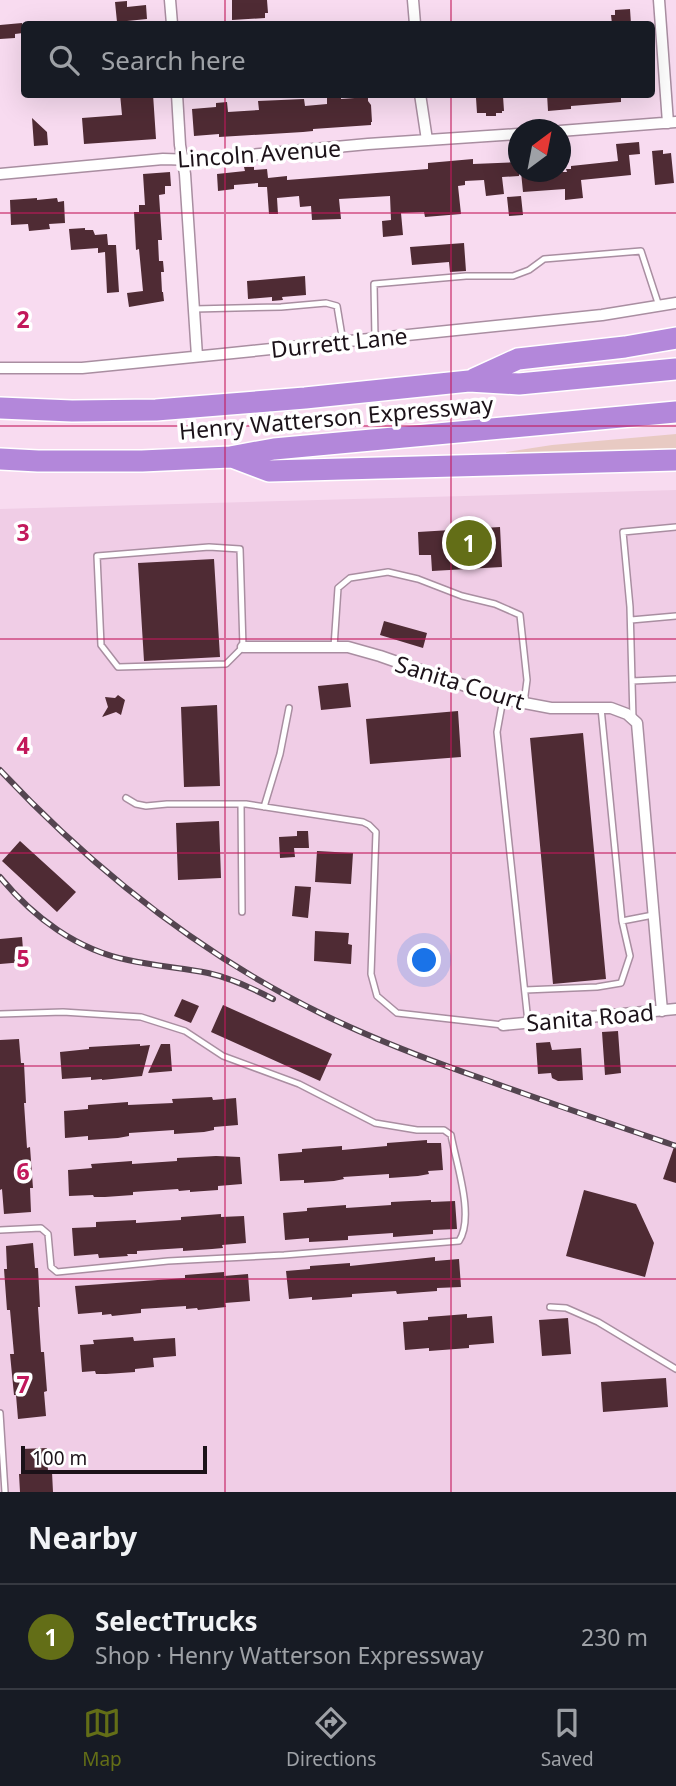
<!DOCTYPE html>
<html lang="en">
<head>
<meta charset="utf-8">
<style>
	body { margin:0; font-family:"Noto Sans",sans-serif; background:#20242c; color:#f1f3f6 }
	.compass { position:absolute; left:508px; top:119px; width:63px; height:63px; border-radius:50%; background:#171b24; box-shadow:0 7px 28px #0002; rotate:32deg }
	.scale { position:absolute; left:21px; bottom:18px; width:186px; box-sizing:border-box; padding-left:7px; border:4px solid #1c1219; border-top:0; font-size:19px; line-height:24px; white-space:nowrap; color:#1c1219; -webkit-text-stroke:5px #fff; paint-order:stroke }
	.you { position:absolute; left:425px; top:961px; width:24px; height:24px; margin:-18px; border:5px solid #fff; border-radius:50%; background:#1a73e8; box-shadow:0 0 0 10px #1a73e833 }
	.badge { display:grid; place-items:center; width:46px; height:46px; border-radius:50%; background:#636e17; color:#fff; font-size:23px; font-weight:700 }
	.pin { position:absolute; translate:-50% -50%; border:4px solid #fff; box-shadow:0 2px 7px #0006 }
	.list { margin:0; padding:0; list-style:none }
	h2 { display:flex; justify-content:space-between; align-items:center; height:91px; margin:0; padding:0 28px; font-size:30px }
	h2 small { font-size:23px; font-weight:400; color:#9ea1a6 }
	.list li { display:grid; grid-template-columns:46px 1fr auto; gap:21px; align-items:center; box-sizing:border-box; height:105px; padding:0 28px; border-top:2px solid #363941 }
	.list b { display:block; font-size:26px; white-space:nowrap }
	.list p { margin:0; font-size:23px; white-space:nowrap; color:#9ea1a6 }
	.list em { font-size:23px; font-style:normal; color:#9ea1a6 }
	.icon { flex:none; width:38px; height:38px; fill:none; stroke:currentColor; stroke-width:2; stroke-linecap:round; stroke-linejoin:round }
	.map { position:relative; flex:none; width:676px; height:1492px; overflow:hidden }
	.search { position:absolute; background:#171b24; box-shadow:0 7px 28px #0002; left:21px; right:21px; top:21px; height:77px; display:flex; align-items:center; gap:18px; box-sizing:border-box; padding:0 24px; border-radius:7px; color:#9ea1a6; font-size:26px }
	.sheet { height:196px; background:#171b24 }
	nav { display:flex; justify-content:space-around; align-items:center; box-sizing:border-box; height:98px; border-top:2px solid #363941; background:#171b24; font-size:19px; color:#9ea1a6 }
	nav a { display:grid; justify-items:center; gap:4px }
	nav .on { color:#636e17 }
	.map>svg:first-child { display:block }
</style>
</head>
<body>
<div class="map">
<svg width="676" height="1492" viewBox="0 0 676 1492">
	<rect width="100%" height="100%" fill="#f8dbf0"/>
	<path fill="#f0cde6" d="M676 490V1492H0V509Z"/>
	<path fill="#e8cac3" d="M676 434V448L507 455 506 452 552 445Z"/>
	<path fill="#4f2b34" d="M232 0H267L268 13H265V18L232 20Z
		M127 1V7L146 5 147 19 117 22 115 2Z
		M630 9 631 24H612L611 15H615V10Z
		M22 23 23 33 15 34V38L0 39V25Z
		M120 94H153L156 139 84 144 82 118 122 115Z
		M547 94H621V102L571 106V109L548 111Z
		M341 96V99L368 97V101L371 105 372 122H371V125L313 129V131L303 132 219 137V134L194 136 192 109 216 107V103L227 102 228 112 259 110 258 101 304 99 305 106 327 104V97Z
		M503 96 504 111H502V113H496V116H486V113H477L476 98Z
		M32 118 47 132 48 145 34 146Z
		M639 142 640 154 629 155 631 175 581 180 583 198 565 200V189L523 192 521 172H567L566 169H571V166L618 161 616 144Z
		M663 150V154L671 153 674 183 655 185 652 151Z
		M473 159V164L519 162V176L502 177 504 194 486 196 484 180 465 181V185L458 186 461 214 425 217 424 212 401 213 403 235 383 237 382 221 391 220 390 196 339 199 341 219 312 220 311 206 300 207 299 196 277 198 278 214H269L267 187H258V183L234 185V189L218 191 217 174 245 171 244 167H254V170L267 169 268 178 287 176V180L428 169V163Z
		M170 172 171 186H165V194L159 195 162 240H158L159 261H163L164 272H161L162 292H163L164 301 129 307 127 293 143 291 139 249 136 250 134 212H139V205H145L143 174Z
		M521 196 523 215 509 216 507 197Z
		M37 198V200L57 198 58 202 64 201 65 223 49 224 50 229 29 231 28 224 11 225 10 200Z
		M85 228V230H93L95 235 107 234 108 245H116L119 292 107 293 105 252 98 253V248L71 250 69 229Z
		M464 243 466 271 450 272 449 262 412 265 410 247Z
		M305 276 306 295 282 297 283 300 272 301V297L248 299 247 281Z
		M500 527 502 567 432 571 431 555H419L418 532Z
		M214 559 220 657 144 661 138 563Z
		M384 621 427 633 423 648 380 635Z
		M348 683 351 707 321 710 318 686Z
		M118 695 125 700 121 715 116 712 102 717 108 707 105 697 115 698Z
		M217 705 220 786 184 787 181 707Z
		M458 711 461 757 370 764 366 719Z
		M583 733 606 979 553 984 530 738Z
		M219 821 221 878 178 880 176 823Z
		M297 831H308L309 848H294L295 857 280 858 279 837 297 836Z
		M20 841 76 892 57 912 2 861Z
		M317 851 353 853 351 884 315 882Z
		M295 886 311 887 308 918 292 916Z
		M315 931 349 933 348 944 352 945 351 964 314 961Z
		M22 937 24 962 0 964V939Z
		M182 999 199 1006 191 1023 174 1016Z
		M223 1005 332 1054 320 1081 211 1032Z
		M618 1031 621 1073 605 1075 602 1032Z
		M19 1039 21 1063H24L26 1103H24L27 1148 30 1147 33 1188H30L31 1212 4 1214 2 1189 0 1190V1040Z
		M550 1042 552 1050 581 1048 583 1080 558 1081 552 1078 551 1073 538 1074 536 1043Z
		M140 1044V1046L150 1045 142 1076 102 1080V1079L91 1080V1077L62 1079 60 1052 89 1049V1047Z
		M161 1044H170L172 1071 148 1073Z
		M212 1097 213 1100 236 1098 238 1125 214 1127V1130L204 1132 174 1134V1130L129 1133V1136L118 1138 88 1140V1136L65 1138 64 1111 88 1109V1105L128 1102V1105L173 1103 172 1099Z
		M427 1140V1143H441L443 1170 428 1171 429 1174 418 1176 389 1178V1174L343 1177 344 1179 334 1181 304 1183V1180L280 1181 278 1154 302 1152V1149L342 1146V1150L387 1146V1143Z
		M674 1147H676V1183L663 1179Z
		M216 1156 240 1157 242 1184 218 1186V1190L190 1192V1190L179 1191 178 1189 133 1192V1195L105 1197H94L93 1195 69 1196 68 1170 92 1168 91 1164 132 1161V1164L177 1161V1158Z
		M584 1190 636 1204 654 1243 645 1277 566 1256Z
		M431 1200V1202L455 1201 457 1229 433 1230V1234L393 1237V1233L348 1236V1240L309 1242V1238L285 1240 283 1213 307 1211V1208L346 1205V1208L391 1205V1202Z
		M221 1214V1217L244 1216 246 1243 222 1245 223 1248 212 1249 183 1251V1248L137 1251V1254H127L128 1256 99 1258 98 1254 74 1256 72 1228 96 1227V1222L136 1220V1223L181 1220V1217Z
		M33 1243 35 1268H38L40 1307H38L41 1352H44L47 1391 44 1392 46 1416 18 1419 16 1395H14L10 1354H14L10 1310H7L4 1269H7L6 1246Z
		M435 1257V1261L459 1259 461 1287 437 1288V1291L397 1294 396 1291 352 1294V1297L312 1300V1297L289 1299 286 1271 310 1269V1266L350 1263V1266Z
		M224 1272V1276L248 1274 250 1301 225 1303 226 1307 198 1310 197 1308 186 1309V1306L141 1309V1313L112 1316 111 1314 102 1315V1312L78 1314 75 1286 185 1278V1275Z
		M467 1314V1318L492 1316 494 1343 469 1345V1348L429 1351V1348L405 1350 403 1322 428 1320V1317Z
		M568 1318 571 1354 542 1356 539 1320Z
		M133 1337 134 1341 175 1338 176 1356 153 1358 154 1367 135 1369V1372L106 1374H96L95 1371 82 1372 80 1345 94 1344 93 1340Z
		M666 1378 668 1407 603 1412 601 1382Z
		M47 1448 48 1472H52L53 1492H20L19 1474H22L21 1449Z"/>
	<g fill="none" stroke-linecap="round" stroke-linejoin="round">
		<defs>
			<path id="lane" d="M194 309 281 307 326 303 337 306 343 342
				M375 338 374 284 466 276H513L529 270 544 259 641 251 659 306
				M209 547 240 549 243 647 226 664 118 667 101 645 97 556Z
				M631 620 676 616
				M334 647 338 588 350 578 388 572 418 579 462 596 495 604 520 615 527 680 524 703
				M632 681 676 679
				M503 699 497 732 528 1022
				M601 708 622 921
				M633 719 630 607 623 532 676 527
				M126 798 136 804 146 806 167 804H246L363 822 369 825 376 832 371 974 377 996 397 1013 503 1025
				M241 804 242 912
				M264 807 280 754 289 708
				M525 990 597 987 621 983 630 956 622 921 653 915
				M0 1014 63 1012 141 1017 185 1031 223 1056 299 1084 375 1123 417 1130H444L451 1135C456 1163 475 1217 459 1241L284 1255 168 1261 57 1272 51 1267 48 1234 41 1228 0 1230
				M550 1307 566 1308 598 1322 676 1369
				M0 1413 5 1492"/>
			<path id="street" d="M170 0 172 24
				M413 0 415 24
				M659 0 668 123
				M177 94 180 145 185 174 197 356
				M420 94 427 140
				M560 131 676 122
				M0 174 163 159 196 160 368 144 518 134
				M0 368H82L223 354 602 315 676 303
				M243 647H348L380 656 503 699 551 708H611L627 714 637 723 662 1011
				M503 1025 676 1009"/>
			<path id="highway" d="M474 379 518 359 625 347 676 338
				M0 408 72 411 156 410 305 398 469 381 519 384 676 369
				M232 457 269 471 676 460
				M0 459 38 461H142L230 457 274 449 676 412"/>
		</defs>
		<use href="#lane" stroke="#a98ea1" stroke-width="8"/>
		<use href="#street" stroke="#a98ea1" stroke-width="13"/>
		<use href="#highway" stroke="#fff" stroke-width="24"/>
		<use href="#lane" stroke="#fff" stroke-width="5"/>
		<use href="#street" stroke="#fff" stroke-width="10"/>
		<use href="#highway" stroke="#b387da" stroke-width="21"/>
		<defs>
			<path id="rail" d="M0 770C93 869 201 955 324 1015 376 1040 431 1061 486 1080 549 1103 612 1124 676 1146
				M0 877C33 917 77 950 128 960 155 966 182 968 208 973 231 978 252 988 273 999"/>
		</defs>
		<use href="#rail" stroke="#544550" stroke-width="6"/>
		<use href="#rail" stroke="#fff" stroke-width="3.5" stroke-dasharray="10" stroke-linecap="butt"/>
	</g>
	<path fill="none" stroke="#c2185b" stroke-width="2" stroke-opacity="0.55" d="M225 0V24M451 0V24M225 94V1492M451 94V1492M0 213H676M0 426H676M0 639H676M0 853H676M0 1066H676M0 1279H676"/>
	<g text-anchor="middle" dominant-baseline="central" stroke-width="7" stroke-linejoin="round" paint-order="stroke">
		<g font-size="23" fill="#1c1219" stroke="#fff">
			<text transform="translate(259 153) rotate(-4)">Lincoln Avenue</text>
			<text transform="translate(339 342) rotate(-6)">Durrett Lane</text>
			<text transform="translate(336 417) rotate(-5)">Henry Watterson Expressway</text>
			<text transform="translate(460 682) rotate(17)">Sanita Court</text>
			<text transform="translate(590 1017) rotate(-5)">Sanita Road</text>
		</g>
	</g>
	<g font-size="23" text-anchor="middle" font-weight="bold" fill="#c2185b" stroke="#fff" stroke-width="7" stroke-linejoin="round" paint-order="stroke">
		<text x="23" y="328">2</text>
		<text x="23" y="541">3</text>
		<text x="23" y="754">4</text>
		<text x="23" y="967">5</text>
		<text x="23" y="1180">6</text>
		<text x="23" y="1393">7</text>
	</g>
</svg>
<svg class="compass" viewBox="-18 -18 36 36"><path d="M0-13l5 13h-10z" fill="#e53935"/><path d="M0 13l5-13h-10z" fill="#9ea1a6"/></svg>
<div class="scale">100 m</div>
<div class="you"></div>
<div class="pin badge" style="left:469px;top:543px">1</div>
<div class="search"><svg class="icon" aria-label="search" viewBox="0 0 24 24"><circle cx="10" cy="10" r="6"/><path d="M15 15l6 6"/></svg>Search here</div>
</div>
<section class="sheet">
<h2>Nearby<small></small></h2>
<ul class="list">
<li><span class="badge">1</span><div><b>SelectTrucks</b><p>Shop · Henry Watterson Expressway</p></div><em>230 m</em></li>
</ul>
</section>
<nav>
<a class="on"><svg class="icon" aria-label="map" viewBox="0 0 24 24"><path d="M3 6l6-2 6 2 6-2v14l-6 2-6-2-6 2zM9 4v14M15 6v14"/></svg>Map</a>
<a><svg class="icon" aria-label="directions" viewBox="0 0 24 24"><path d="M12 3l9 9-9 9-9-9zM9 14v-3h6M13 9l2 2-2 2"/></svg>Directions</a>
<a><svg class="icon" aria-label="saved" viewBox="0 0 24 24"><path d="M7 4h10v16l-5-4-5 4z"/></svg>Saved</a>
</nav>
</body>
</html>
